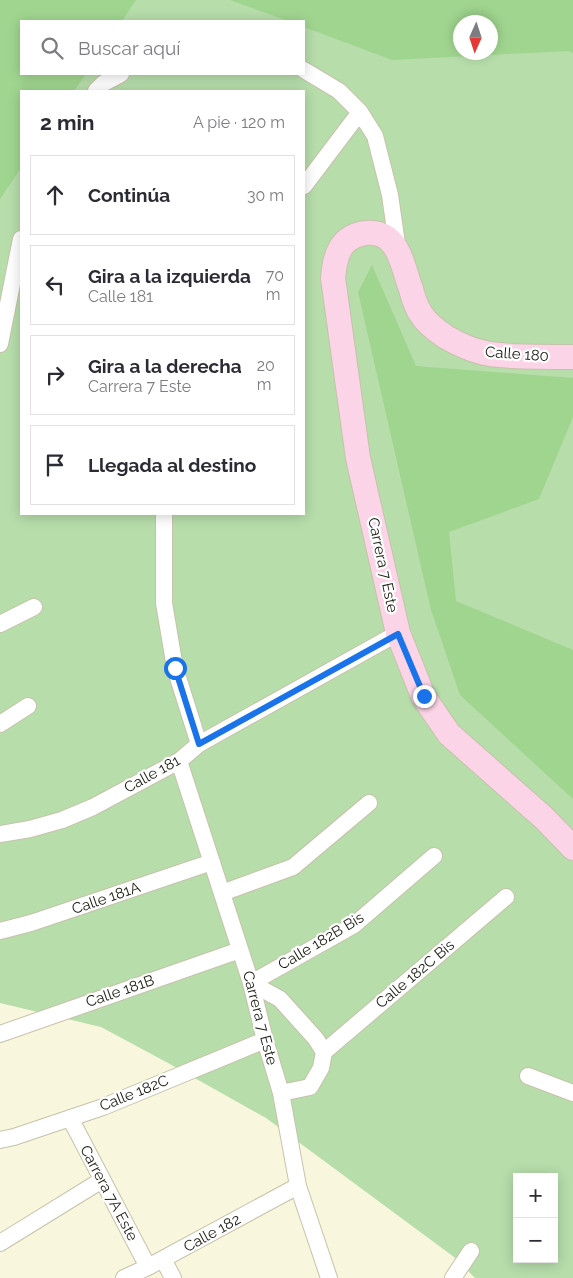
<!DOCTYPE html>
<html lang="es">
<head>
<meta charset="utf-8">
<style>
	body { margin:0; font-family:Raleway,sans-serif; background:#f7f7f7; color:#2b2b33 }
	.controls { position:absolute; right:15px; bottom:15px; display:grid; overflow:hidden; border-radius:0px; box-shadow:0 2px 12px #0003 }
	.controls button { width:45px; height:45px; display:grid; place-items:center; padding:0; border:0; border-bottom:1px solid #e1e1e2; background:#fff; color:#2b2b33; font:25px sans-serif }
	.compass { position:absolute; left:453px; top:15px; width:45px; height:45px; border-radius:50%; background:#fff; box-shadow:0 2px 12px #0003; rotate:183deg }
	.stop { position:absolute; width:15px; height:15px; margin:-11px; border:4px solid #1a73e8; border-radius:50%; background:#fff }
	.stop.end { background:#1a73e8; border-color:#fff; box-shadow:0 1px 5px #0008 }
	.list { margin:0; padding:0; list-style:none }
	h2 { display:flex; justify-content:space-between; align-items:center; height:65px; margin:0; padding:0 20px; font-size:21px }
	h2 small { font-size:16px; font-weight:400; color:#7c7c81 }
	.list li { display:grid; grid-template-columns:32px 1fr auto; gap:15px; align-items:center; box-sizing:border-box; height:80px; margin:0 10px 10px; padding:0 10px; border:1px solid #e1e1e2; border-radius:0px }
	.list b { display:block; font-size:19px; white-space:nowrap }
	.list p { margin:0; font-size:16px; white-space:nowrap; color:#7c7c81 }
	.list em { font-size:16px; font-style:normal; color:#7c7c81 }
	.icon { flex:none; width:28px; height:28px; fill:none; stroke:currentColor; stroke-width:2; stroke-linecap:round; stroke-linejoin:round }
	.map { position:relative; flex:none; width:573px; height:1278px; overflow:hidden }
	.search { position:absolute; background:#fff; box-shadow:0 2px 12px #0003; left:20px; top:20px; width:285px; height:55px; display:flex; align-items:center; gap:12px; box-sizing:border-box; padding:0 18px; border-radius:0px; color:#7c7c81; font-size:19px }
	.panel { position:absolute; background:#fff; box-shadow:0 2px 12px #0003; left:20px; top:90px; width:285px; height:425px; border-radius:0px }
	.map>svg:first-child { display:block }
</style>
</head>
<body>
<div class="map">
<svg width="573" height="1278" viewBox="0 0 573 1278">
	<rect width="100%" height="100%" fill="#f9f6de"/>
	<path fill="#b7ddab" fill-rule="evenodd" d="M0 0H573V1278H475L454 1257 266 1118 168 1063 101 1027 0 1003ZM21 21H304V74H21ZM460 22H490V52H460ZM21 91H304V514H21ZM517 1177H554V1259H517Z"/>
	<path fill="#a0d58f" fill-rule="evenodd" d="M0 0H136L122 21H21V74H86L74 91H21V168L0 199Z
		M230 0H573V53L569 51 392 60 304 27V21H288ZM460 22H490V52H460Z
		M372 265 416 366 573 378V417L539 499 449 532 456 601 573 650V799L460 695 431 610 358 292Z"/>
	<g fill="none" stroke-linecap="round" stroke-linejoin="round">
		<defs>
			<path id="minor" d="M304 70 339 91 360 112 375 136 390 195 398 251
				M96 91 104 83 121 74
				M304 186 360 112
				M0 344 21 239
				M164 514V603L175 668 199 744
				M0 624 34 607
				M0 724 28 706
				M179 761 251 983 265 1040 281 1093 298 1186 329 1278
				M0 834 30 829 62 820 93 807 179 761 199 744 398 633
				M222 893 293 867 369 803
				M0 931 31 923 212 862
				M251 983 354 925 434 856
				M251 983 280 999 316 1039 324 1052 321 1068 310 1087 281 1093
				M0 1034 240 950
				M324 1052 506 897
				M528 1076 573 1093
				M70 1118 148 1267
				M0 1140 14 1137 103 1107 265 1040
				M0 1243 102 1180
				M163 1259 173 1278
				M124 1278 148 1267 298 1186
				M453 1278 471 1251"/>
			<path id="secondary" d="M573 357C552 357 532 357 512 356 503 355 494 355 485 353 471 350 458 344 446 337 437 331 427 324 421 314 416 307 413 297 411 289 405 274 401 248 387 238 372 228 349 233 340 249 335 258 334 268 333 278L358 458 398 633 423 696 449 734 544 818 573 848"/>
		</defs>
		<use href="#minor" stroke="#c6c2ab" stroke-width="18"/>
		<use href="#secondary" stroke="#c6c2ab" stroke-width="26"/>
		<use href="#minor" stroke="#fff" stroke-width="16"/>
		<use href="#secondary" stroke="#fcd4e7" stroke-width="24"/>
	</g>
	<g fill="none" stroke-linecap="round" stroke-linejoin="round">
		<path stroke="#1a73e8" stroke-width="6" d="M175 668 199 744 398 634 424 696"/>
	</g>
	<g text-anchor="middle" dominant-baseline="central" stroke-width="4.5" stroke-linejoin="round" paint-order="stroke">
		<g font-size="15" fill="#1c1b12" stroke="#fff">
			<text transform="translate(517 354) rotate(4)">Calle 180</text>
			<text transform="translate(383 565) rotate(78)">Carrera 7 Este</text>
			<text transform="translate(152 774) rotate(-29)">Calle 181</text>
			<text transform="translate(106 898) rotate(-19)">Calle 181A</text>
			<text transform="translate(321 941) rotate(-31)">Calle 182B Bis</text>
			<text transform="translate(415 974) rotate(-40)">Calle 182C Bis</text>
			<text transform="translate(120 991) rotate(-19)">Calle 181B</text>
			<text transform="translate(260 1018) rotate(75)">Carrera 7 Este</text>
			<text transform="translate(134 1093) rotate(-22)">Calle 182C</text>
			<text transform="translate(109 1193) rotate(62)">Carrera 7A Este</text>
			<text transform="translate(212 1233) rotate(-29)">Calle 182</text>
		</g>
	</g>
</svg>
<div class="controls">
<button>+</button>
<button>−</button>
</div>
<svg class="compass" viewBox="-18 -18 36 36"><path d="M0-13l5 13h-10z" fill="#e53935"/><path d="M0 13l5-13h-10z" fill="#7c7c81"/></svg>
<div class="stop" style="left:175px;top:668px"></div>
<div class="stop end" style="left:424px;top:696px"></div>
<div class="search"><svg class="icon" aria-label="search" viewBox="0 0 24 24"><circle cx="10" cy="10" r="6"/><path d="M15 15l6 6"/></svg>Buscar aquí</div>
<section class="panel">
<h2>2 min<small>A pie · 120 m</small></h2>
<ul class="list">
<li><svg class="icon" aria-label="ahead" viewBox="0 0 24 24"><path d="M12 20V5M6 11l6-6 6 6"/></svg><div><b>Continúa</b></div><em>30 m</em></li>
<li><svg class="icon" aria-label="left" viewBox="0 0 24 24"><path d="M17 20v-9H6M10 6l-5 5 5 5"/></svg><div><b>Gira a la izquierda</b><p>Calle 181</p></div><em>70 m</em></li>
<li><svg class="icon" aria-label="right" viewBox="0 0 24 24"><path d="M7 20v-9h11M14 6l5 5-5 5"/></svg><div><b>Gira a la derecha</b><p>Carrera 7 Este</p></div><em>20 m</em></li>
<li><svg class="icon" aria-label="arrive" viewBox="0 0 24 24"><path d="M6 21V4h12l-3 4 3 4H6"/></svg><div><b>Llegada al destino</b></div></li>
</ul>
</section>
</div>
</body>
</html>
